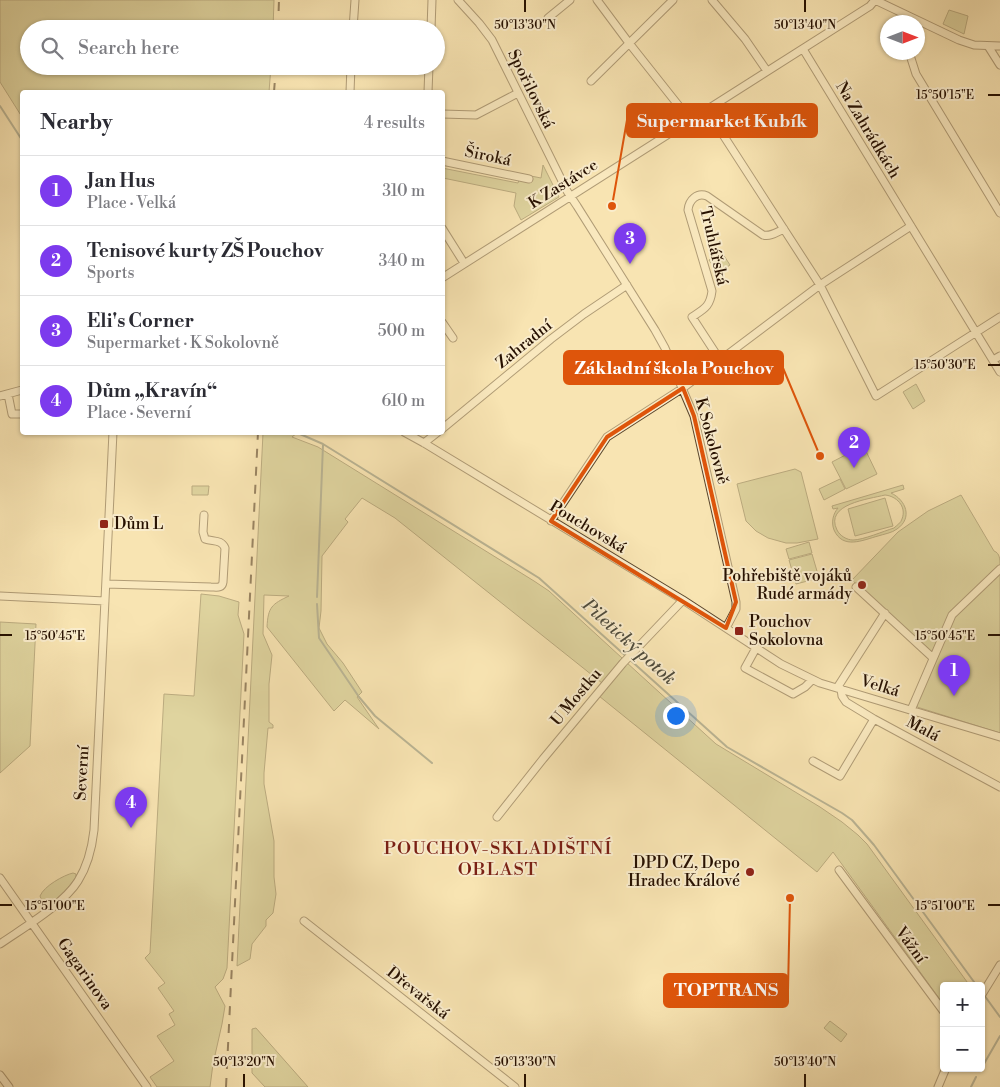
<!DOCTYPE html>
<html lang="en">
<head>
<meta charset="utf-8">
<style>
	body { margin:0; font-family:"Libre Bodoni",serif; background:#f7f7f7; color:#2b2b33 }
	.controls { position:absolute; right:15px; bottom:15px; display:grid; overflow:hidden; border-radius:5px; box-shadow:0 1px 4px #0004 }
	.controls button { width:45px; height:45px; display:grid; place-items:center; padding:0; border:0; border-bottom:1px solid #e1e1e2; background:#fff; color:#2b2b33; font:25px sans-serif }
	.compass { position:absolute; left:880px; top:15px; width:45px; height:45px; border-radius:50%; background:#fff; box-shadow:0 1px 4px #0004; rotate:90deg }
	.you { position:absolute; left:675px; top:715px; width:18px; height:18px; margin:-12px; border:4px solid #fff; border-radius:50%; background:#1a73e8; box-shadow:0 0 0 8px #1a73e833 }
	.badge { display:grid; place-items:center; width:32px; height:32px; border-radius:50%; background:#7c3aed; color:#fff; font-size:16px; font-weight:700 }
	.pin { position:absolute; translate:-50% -41px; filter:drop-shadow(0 1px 2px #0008) }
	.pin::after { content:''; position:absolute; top:26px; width:18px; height:15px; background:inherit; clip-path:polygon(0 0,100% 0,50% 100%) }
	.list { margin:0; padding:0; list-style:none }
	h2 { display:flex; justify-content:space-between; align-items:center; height:65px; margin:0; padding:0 20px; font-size:21px }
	h2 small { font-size:16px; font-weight:400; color:#7c7c81 }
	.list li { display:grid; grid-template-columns:32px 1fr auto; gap:15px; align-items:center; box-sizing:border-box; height:70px; padding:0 20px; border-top:1px solid #e1e1e2 }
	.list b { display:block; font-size:19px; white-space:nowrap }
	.list p { margin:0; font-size:16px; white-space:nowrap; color:#7c7c81 }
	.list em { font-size:16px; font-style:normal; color:#7c7c81 }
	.icon { flex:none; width:28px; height:28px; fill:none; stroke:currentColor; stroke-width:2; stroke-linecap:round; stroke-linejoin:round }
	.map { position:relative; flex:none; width:1000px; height:1087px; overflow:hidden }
	.search { position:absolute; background:#fff; box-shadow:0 1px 4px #0004; left:20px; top:20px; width:425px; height:55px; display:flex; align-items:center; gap:12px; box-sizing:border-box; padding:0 18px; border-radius:28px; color:#7c7c81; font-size:19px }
	.panel { position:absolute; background:#fff; box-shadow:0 1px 4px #0004; left:20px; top:90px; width:425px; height:345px; border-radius:5px }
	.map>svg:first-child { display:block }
</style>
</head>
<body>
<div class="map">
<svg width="1000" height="1087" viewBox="0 0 1000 1087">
	<rect width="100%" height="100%" fill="#f8e4b2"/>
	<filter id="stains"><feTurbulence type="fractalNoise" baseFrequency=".004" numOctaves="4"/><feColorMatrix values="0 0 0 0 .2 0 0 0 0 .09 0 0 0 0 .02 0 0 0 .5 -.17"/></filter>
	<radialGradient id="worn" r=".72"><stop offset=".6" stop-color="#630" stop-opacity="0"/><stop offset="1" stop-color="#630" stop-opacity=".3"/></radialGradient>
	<path fill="#c2c288" stroke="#746944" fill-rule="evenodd" d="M0 0H274L273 29H29V66H271L269 92H22V117L0 82Z
		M949 10 968 16 964 34 943 24Z
		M543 165 559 197 521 220 514 206 516 193 443 178 442 168 518 183 521 174 541 178Z
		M721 251 730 265 718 273 709 260Z
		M916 384 925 401 913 409 903 392Z
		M263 433H297L292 437 318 447 534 581 549 591 622 658 602 683 395 518 362 498 345 519 348 522 322 556 321 611 319 628 327 644 343 663 362 692 357 697 379 729 345 700 334 711 267 627C268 607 272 604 289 596L264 595 263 634 272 655 269 684V722L273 725V728H268L264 773V784L274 841V877L276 894 273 913 266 920V926L252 944 250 959 237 966Z
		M861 447H864L877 474 846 489 832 462Z
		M795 469 801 472 818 539 797 543H786L768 538 756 531 746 521 737 484Z
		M840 479 845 489 824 500 819 489Z
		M903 485 904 489 891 493C906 500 913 518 897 529 892 533 884 534 878 536 863 540 843 550 834 530 831 522 833 514 838 508L833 509 832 506ZM885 495C896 496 907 506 902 519 901 523 897 525 894 528 884 531 863 540 853 540 847 540 840 536 837 530 824 504 869 499 885 495Z
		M192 486H209L208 495H192Z
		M961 495 994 551C1000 553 1000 560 1000 565L989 574 990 576 948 617 932 652 929 653 852 580 898 532 928 511Z
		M885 498 893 526 855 536 848 509Z
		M809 542 812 553 789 559 786 549Z
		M812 554 819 578 796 584 789 560Z
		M1000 573V733L917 707V703L955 617Z
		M201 594 219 596 239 602 238 615 244 634 227 968 223 979 215 987 225 1006 222 1024 213 1064 210 1087H157L150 1077 174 1061 157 1036 175 1025 169 1014 174 1011 158 988 165 983 145 958 150 953 164 694 194 696Z
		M0 622 36 624 30 746 0 773Z
		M626 662 716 744 820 807 842 822 858 835 867 844 970 986H944V1005L833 852 817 872 599 696Z
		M73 873 76 874V877C72 883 57 901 50 903 47 904 45 902 42 901L40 896C44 886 64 875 73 873Z
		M830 1021 847 1034 841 1042 824 1028Z
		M256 1028 308 1087H265L252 1073V1029Z"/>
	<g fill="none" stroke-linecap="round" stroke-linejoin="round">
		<path stroke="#6e786b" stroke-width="2" d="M0 106 22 140
			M284 432 300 434 323 444 539 578 727 747 842 813 852 820 874 845 977 986
			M317 597 323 445
			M317 604 319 638 359 697 375 716 432 763
			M984 995 1000 1017
			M981 1069 1000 1036
			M971 1087 976 1077"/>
		<defs>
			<path id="minor" d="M458 0 479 23 492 40 567 191 577 206 655 330 665 348 694 416 736 602V609L726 628
				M597 0 629 43 690 120
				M712 0 745 39 767 71
				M875 0 959 40 974 45 1000 46
				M548 18 570 0
				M353 29 355 0
				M431 29 432 0
				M988 46 1000 65
				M803 49 1000 372
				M909 52 916 74 1000 213
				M591 81 673 0
				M350 92 351 66
				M428 92 429 66
				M707 110 820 285 876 396 1000 317
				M442 114 476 115 518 93
				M442 161 529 179
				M442 228 464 263
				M442 278 870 6 875 0
				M442 322 453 338
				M720 360 692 317C704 309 710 307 712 291L688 210C689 200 697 192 707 196L763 235C771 237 777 232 784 229
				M993 360 1000 356
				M8 394 12 414H22
				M0 396 22 390
				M442 429 551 339 584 314 627 285
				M404 432 424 443 683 600 781 664 820 683 1000 737
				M424 443 438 432
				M551 521 607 437 683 388 820 285 911 226
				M106 584 211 587C216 587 222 589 223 582L225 548C221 539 213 542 205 539L203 532 204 515
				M856 587 933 658
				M0 596 105 601
				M756 648 745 668 793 694 805 687 812 680
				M837 688 885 613
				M841 689 842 696 846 702 874 719 1000 787
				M911 710 952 615 1000 569
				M813 761 840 776 874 719
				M497 817 543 759 623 663 683 600
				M839 870 944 1012
				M0 878 147 1087
				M304 921 515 1087
				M0 944C23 928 64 904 78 881 88 865 92 848 94 830L113 432
				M981 996 1000 965
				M0 1075 9 1087
				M938 1087 946 1068"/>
		</defs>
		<use href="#minor" stroke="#5a452c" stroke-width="9"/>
		<use href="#minor" stroke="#faedcd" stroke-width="7"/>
		<path stroke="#261000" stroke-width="2" stroke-dasharray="9 9" stroke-linecap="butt" d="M278 29 279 0
			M274 92 276 66
			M226 1087 258 432"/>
	</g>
	<path d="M0 0H1000V1087H0ZM683 388 694 416 736 602 726 628 551 521 607 437Z" fill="#f8e4b2" fill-opacity=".55" fill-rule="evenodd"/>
	<path fill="none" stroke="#de550b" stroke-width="4" stroke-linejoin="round" d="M683 388 694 416 736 602 726 628 551 521 607 437Z"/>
	<path fill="none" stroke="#261000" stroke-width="2" d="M525 0V12M805 0V12M988 95H1000M988 365H1000M0 635H12M988 635H1000M0 905H12M988 905H1000M244 1074V1087M525 1074V1087M805 1074V1087"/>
	<g fill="#8f2418" stroke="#faedcd" stroke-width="2">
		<rect x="99" y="519" width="10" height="10" rx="2.5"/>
		<circle cx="862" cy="585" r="5"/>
		<rect x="734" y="626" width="10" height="10" rx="2.5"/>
		<circle cx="750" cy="872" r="5"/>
	</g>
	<g text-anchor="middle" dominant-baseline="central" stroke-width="4" stroke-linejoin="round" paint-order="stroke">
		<g font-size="16" fill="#261000" stroke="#faedcd">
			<text transform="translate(531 89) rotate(64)">Spořilovská</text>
			<text transform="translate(868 130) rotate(59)">Na Zahrádkách</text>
			<text transform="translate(488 156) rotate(12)">Široká</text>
			<text transform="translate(563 184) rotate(-32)">K Zastávce</text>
			<text transform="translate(714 246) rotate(77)">Truhlářská</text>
			<text transform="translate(524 344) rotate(-39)">Zahradní</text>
			<text transform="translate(712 441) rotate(75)">K Sokolovně</text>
			<text transform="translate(588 527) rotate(31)">Pouchovská</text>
			<text transform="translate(880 686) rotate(17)">Velká</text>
			<text transform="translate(576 697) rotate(-50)">U Mostku</text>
			<text transform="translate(923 729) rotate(28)">Malá</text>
			<text transform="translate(82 773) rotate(-87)">Severní</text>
			<text transform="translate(911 945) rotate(54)">Vážní</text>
			<text transform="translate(85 974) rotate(55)">Gagarinova</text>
			<text transform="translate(418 993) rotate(38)">Dřevařská</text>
		</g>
		<g font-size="16" fill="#261000" stroke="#faedcd" text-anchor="start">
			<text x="114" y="524">Dům L</text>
			<text x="852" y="576" text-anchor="end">Pohřebiště vojáků<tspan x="852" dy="18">Rudé armády</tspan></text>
			<text x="749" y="622">Pouchov<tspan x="749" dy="18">Sokolovna</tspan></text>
			<text x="740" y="863" text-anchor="end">DPD CZ, Depo<tspan x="740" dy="18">Hradec Králové</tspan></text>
		</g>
		<g font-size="18" font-style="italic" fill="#504d3e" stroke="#faedcd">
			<text transform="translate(629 642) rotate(42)">Piletický potok</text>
		</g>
		<g font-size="18" letter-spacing="1" fill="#7a1f14" stroke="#faedcd">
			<text x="498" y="848">POUCHOV-SKLADIŠTNÍ<tspan x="498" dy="21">OBLAST</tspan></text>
		</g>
	</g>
	<g font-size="12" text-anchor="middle" fill="#261000" stroke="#faedcd" stroke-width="4" stroke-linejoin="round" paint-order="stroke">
		<text x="525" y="29">50°13'30"N</text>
		<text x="805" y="29">50°13'40"N</text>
		<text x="945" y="99">15°50'15"E</text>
		<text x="945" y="369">15°50'30"E</text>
		<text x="945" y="640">15°50'45"E</text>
		<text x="55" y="640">15°50'45"E</text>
		<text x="55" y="910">15°51'00"E</text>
		<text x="945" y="910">15°51'00"E</text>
		<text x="244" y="1066">50°13'20"N</text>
		<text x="525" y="1066">50°13'30"N</text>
		<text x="805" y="1066">50°13'40"N</text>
	</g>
	<path fill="none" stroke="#de550b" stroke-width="2" d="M612 206L627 120M820 456L783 368M790 898L788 990"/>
	<g fill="#de550b" stroke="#faedcd" stroke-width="2">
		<circle cx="612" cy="206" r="5"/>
		<circle cx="820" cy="456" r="5"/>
		<circle cx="790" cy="898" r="5"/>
	</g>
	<g fill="#de550b" stroke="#de550b" stroke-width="2">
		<rect x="627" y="104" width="190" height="33" rx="5"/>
		<rect x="564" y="351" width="219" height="33" rx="5"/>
		<rect x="664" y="974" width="124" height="33" rx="5"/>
	</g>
	<g font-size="18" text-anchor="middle" font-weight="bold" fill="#fff">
		<text x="722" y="127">Supermarket Kubík</text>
		<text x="674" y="374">Základní škola Pouchov</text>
		<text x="726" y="996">TOPTRANS</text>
	</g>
	<rect width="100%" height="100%" filter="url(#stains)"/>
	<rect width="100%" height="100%" fill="url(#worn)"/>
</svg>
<div class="controls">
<button>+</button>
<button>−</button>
</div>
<svg class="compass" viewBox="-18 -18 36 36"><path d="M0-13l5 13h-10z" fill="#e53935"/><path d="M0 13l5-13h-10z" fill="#7c7c81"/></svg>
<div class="you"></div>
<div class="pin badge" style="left:954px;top:696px">1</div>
<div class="pin badge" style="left:854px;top:468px">2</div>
<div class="pin badge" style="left:630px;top:264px">3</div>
<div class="pin badge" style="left:131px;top:828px">4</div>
<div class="search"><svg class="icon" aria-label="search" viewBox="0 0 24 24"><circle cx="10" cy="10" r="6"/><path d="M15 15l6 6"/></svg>Search here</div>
<section class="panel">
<h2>Nearby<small>4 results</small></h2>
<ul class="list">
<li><span class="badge">1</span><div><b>Jan Hus</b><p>Place · Velká</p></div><em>310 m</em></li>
<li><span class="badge">2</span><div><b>Tenisové kurty ZŠ Pouchov</b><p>Sports</p></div><em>340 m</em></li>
<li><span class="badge">3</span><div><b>Eli's Corner</b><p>Supermarket · K Sokolovně</p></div><em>500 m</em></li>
<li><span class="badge">4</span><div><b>Dům „Kravín“</b><p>Place · Severní</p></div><em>610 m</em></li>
</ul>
</section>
</div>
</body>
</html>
